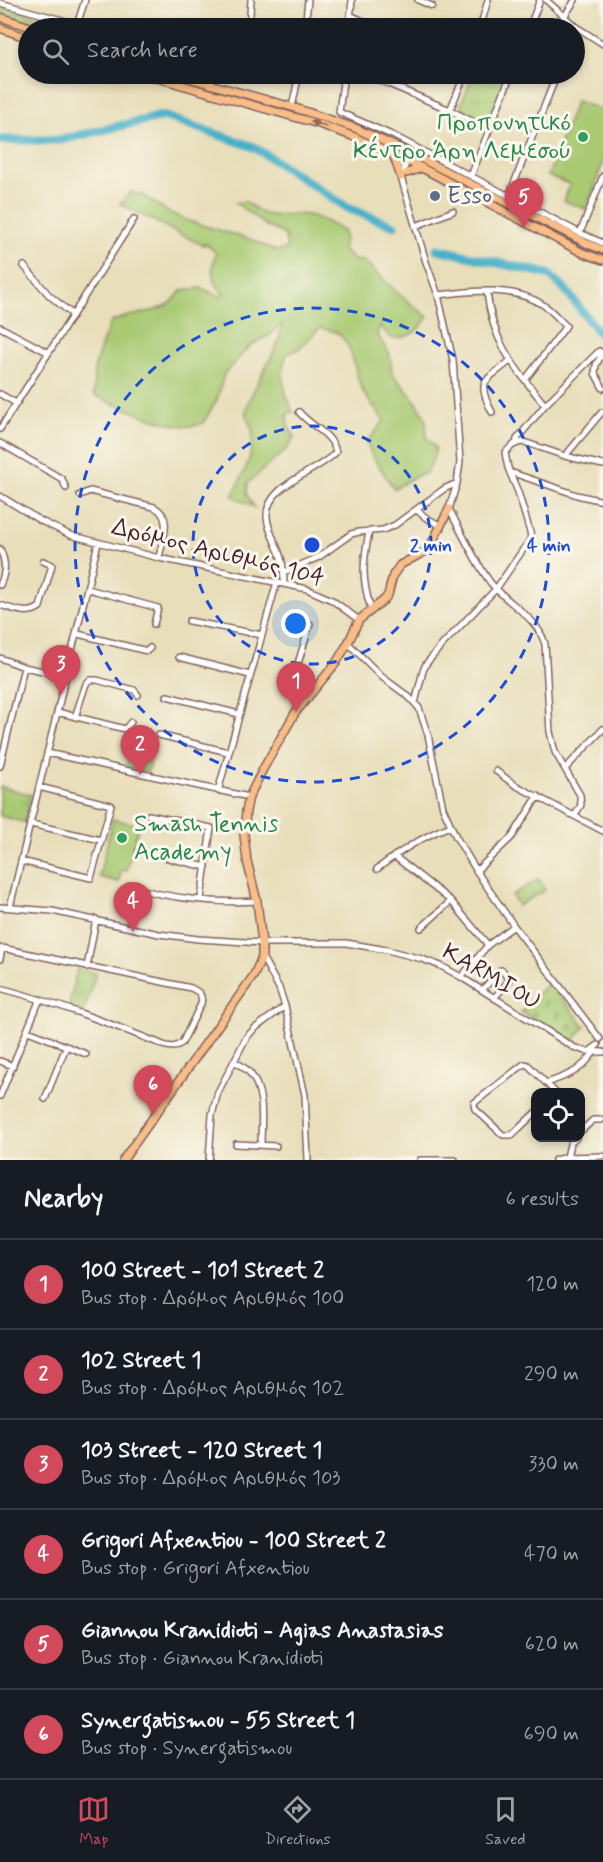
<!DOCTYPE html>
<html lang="en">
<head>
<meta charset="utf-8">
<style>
	body { margin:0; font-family:Mynerve,sans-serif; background:#20242c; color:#f1f3f6 }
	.controls { position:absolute; right:18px; bottom:18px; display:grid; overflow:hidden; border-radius:12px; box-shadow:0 3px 9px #0003 }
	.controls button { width:54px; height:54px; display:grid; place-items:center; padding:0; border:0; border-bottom:2px solid #363941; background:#171b24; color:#f1f3f6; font:30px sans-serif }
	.you { position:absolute; left:296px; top:624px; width:21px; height:21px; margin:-15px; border:4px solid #fff; border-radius:50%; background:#1a73e8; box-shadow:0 0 0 9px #1a73e833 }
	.badge { display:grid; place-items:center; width:39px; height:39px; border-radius:50%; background:#d1495b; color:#fff; font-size:20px; font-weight:700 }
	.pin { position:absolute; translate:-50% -50px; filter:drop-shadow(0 2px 3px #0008) }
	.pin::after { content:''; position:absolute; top:32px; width:21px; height:18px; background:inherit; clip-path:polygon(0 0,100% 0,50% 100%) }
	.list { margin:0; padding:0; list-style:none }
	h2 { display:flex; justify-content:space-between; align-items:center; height:78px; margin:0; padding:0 24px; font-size:26px }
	h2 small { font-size:20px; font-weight:400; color:#9ea1a6 }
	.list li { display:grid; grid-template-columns:39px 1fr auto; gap:18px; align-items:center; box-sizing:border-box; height:90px; padding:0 24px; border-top:2px solid #363941 }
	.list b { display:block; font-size:22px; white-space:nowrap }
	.list p { margin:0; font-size:20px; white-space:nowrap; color:#9ea1a6 }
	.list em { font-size:20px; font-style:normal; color:#9ea1a6 }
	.icon { flex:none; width:33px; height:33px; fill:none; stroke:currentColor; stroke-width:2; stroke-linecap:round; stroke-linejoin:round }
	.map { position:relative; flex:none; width:603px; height:1160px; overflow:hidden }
	.search { position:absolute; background:#171b24; box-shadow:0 3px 9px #0003; left:18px; right:18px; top:18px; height:66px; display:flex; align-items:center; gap:15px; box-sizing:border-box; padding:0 21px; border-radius:33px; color:#9ea1a6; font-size:22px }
	.sheet { height:618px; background:#171b24 }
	nav { display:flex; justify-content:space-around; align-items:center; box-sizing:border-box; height:84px; border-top:2px solid #363941; background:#171b24; font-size:16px; color:#9ea1a6 }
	nav a { display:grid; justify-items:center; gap:3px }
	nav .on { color:#d1495b }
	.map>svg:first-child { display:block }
</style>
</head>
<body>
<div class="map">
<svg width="603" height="1160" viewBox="0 0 603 1160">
	<defs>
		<pattern id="cemetery-stones" width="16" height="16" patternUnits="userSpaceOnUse" patternTransform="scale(1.5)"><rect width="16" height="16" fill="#a9ca73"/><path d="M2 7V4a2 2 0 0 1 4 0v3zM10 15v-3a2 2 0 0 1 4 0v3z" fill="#93ad64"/></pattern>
		<pattern id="park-tufts" width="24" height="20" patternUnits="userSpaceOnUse" patternTransform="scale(1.5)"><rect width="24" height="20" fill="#a9ca73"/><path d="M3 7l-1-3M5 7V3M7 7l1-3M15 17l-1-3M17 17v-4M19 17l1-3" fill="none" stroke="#93ad64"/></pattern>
		<pattern id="garden-furrows" width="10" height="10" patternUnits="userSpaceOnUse" patternTransform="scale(1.5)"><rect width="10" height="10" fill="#a9ca73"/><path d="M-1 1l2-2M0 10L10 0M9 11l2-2" fill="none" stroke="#93ad64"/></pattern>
	</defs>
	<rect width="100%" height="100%" fill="#fbf7ec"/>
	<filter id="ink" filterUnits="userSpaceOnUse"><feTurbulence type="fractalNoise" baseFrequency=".0167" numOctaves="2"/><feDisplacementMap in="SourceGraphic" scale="12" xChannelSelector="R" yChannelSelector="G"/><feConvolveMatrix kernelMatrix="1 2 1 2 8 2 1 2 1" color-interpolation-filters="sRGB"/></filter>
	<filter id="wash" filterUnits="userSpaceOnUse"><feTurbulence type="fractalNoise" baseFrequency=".008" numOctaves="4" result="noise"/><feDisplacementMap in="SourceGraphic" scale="24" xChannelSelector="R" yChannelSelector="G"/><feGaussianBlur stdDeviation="1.35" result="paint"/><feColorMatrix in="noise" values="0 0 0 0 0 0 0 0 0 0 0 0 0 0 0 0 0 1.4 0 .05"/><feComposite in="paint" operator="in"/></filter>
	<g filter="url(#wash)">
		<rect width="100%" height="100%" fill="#e8deba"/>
		<path fill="#a9ca73" stroke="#7a744f" stroke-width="1.5" d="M576 101 603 110V163L586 209 564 201 570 184 548 176Z
			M131 192 144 196 170 213 189 221 252 240 276 251 287 249 285 235 265 225 236 203 245 201C251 205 258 212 265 214 275 217 285 215 294 214 313 213 329 222 344 232L345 242 342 249 353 260 364 261 400 295 428 317C418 332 409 339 391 338L380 326 377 334 390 355 392 373 417 403 426 419 427 438 436 448 432 462 425 474C412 475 405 484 394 489L371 454 367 442 384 421C378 411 370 403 364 393 350 369 358 331 320 328L297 350 287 354C278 374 285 393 293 412L287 414 288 427 295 436 286 450 248 483 247 494 254 507 232 496C243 474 255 456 252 430 250 422 244 417 246 409 255 379 279 355 282 324L270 335 250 346 224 374 217 400 203 423C198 424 191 427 185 426 161 424 116 405 94 395V369L102 343 111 322C129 313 152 315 169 304 174 301 178 294 182 290L201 288 219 296 224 294C222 291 216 286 214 282 211 274 213 260 216 253L207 244 202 245 120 204Z
			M113 819 139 825 126 871 121 870 119 882 99 877Z
			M539 879 545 890 518 906 512 895Z"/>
		<path fill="url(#cemetery-stones)" stroke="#7a744f" stroke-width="1.5" d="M549 982 585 1026 572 1043 521 1012Z"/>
		<path fill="url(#park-tufts)" stroke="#7a744f" stroke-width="1.5" d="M474 74H510L492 120 487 121 463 110 461 104Z
			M134 735 155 740 148 772 126 767Z
			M0 786 31 795 25 820 26 823 0 816Z
			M77 969 96 973 84 1011 69 1005Z"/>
		<path fill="url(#garden-furrows)" stroke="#7a744f" stroke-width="1.5" d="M0 5 74 27V28C49 28 24 21 0 12Z"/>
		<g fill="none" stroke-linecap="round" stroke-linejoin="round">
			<path stroke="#49b1c7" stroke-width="9" d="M0 140H60L163 116 254 147 348 208 394 226
				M437 249 548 274 564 288 603 338"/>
		</g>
	</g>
	<g filter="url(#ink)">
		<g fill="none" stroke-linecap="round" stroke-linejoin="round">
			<defs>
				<path id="minor" d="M418 0 432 6
					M546 0 575 26 603 44
					M0 3 77 24
					M350 15 378 28
					M564 17 575 0
					M76 28 85 0
					M192 28H203
					M249 28 251 0
					M305 28 308 0
					M349 28 352 0
					M480 28 488 0
					M529 28 540 0
					M344 74 339 112 394 136 580 233 603 243
					M365 74 450 110 489 130
					M292 107 299 74
					M450 110 465 74
					M413 155 407 161 401 177 426 262 438 295 453 360 460 462 457 483 449 509C462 533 474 560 490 582 507 604 537 616 545 644L550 732 555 752 580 795 581 805 575 815
					M471 176 511 74
					M509 196 557 74
					M416 226 453 211
					M580 233 603 176
					M24 266 49 295 73 315
					M487 292C492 342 514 367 545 405
					M438 295C473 291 514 285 545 306 553 312 559 319 566 326L525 380
					M0 327 47 352
					M603 352 596 365 595 373 603 388
					M0 394 16 403
					M492 412C475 380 486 381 510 361
					M0 429 134 219
					M0 443 62 479 66 488
					M516 444 517 439 545 405 599 351
					M565 456 602 412
					M510 472 577 495 603 501
					M80 495 90 491 154 507C174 517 162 540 159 558
					M0 496 41 521 70 535 159 558 307 589 332 600 359 620
					M417 510 425 517 441 526
					M369 532C363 563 361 578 371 609
					M0 549C6 562 6 572 0 585
					M284 572 319 557 351 534 359 532 383 530 395 525 444 489 457 483
					M284 584C284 573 283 562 279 552 275 541 267 528 267 516 266 484 319 472 336 452 332 433 310 426 299 412
					M88 589 158 608 154 624
					M0 605C13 609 28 616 40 607L52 565 43 561
					M189 621 262 635
					M310 624 296 670 298 677 311 692
					M78 634 147 651 150 648
					M348 643 382 677 409 697 419 708 428 735 443 808 456 837 481 878 514 926 600 1039
					M179 657 250 675
					M0 658 24 667 66 676
					M167 696 239 714
					M415 703 423 671 426 664 442 645 496 589 531 538 530 532 518 492 508 468 505 453C510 447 515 442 524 442L565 456 603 465
					M57 712 125 729 131 722
					M75 717 86 684 90 680H97L134 690 138 695
					M159 735 228 752
					M47 753 249 797
					M0 766 24 667
					M565 769 603 729
					M496 771 515 785 603 831
					M218 791 277 582
					M149 815 211 828 201 899
					M31 824 101 840
					M139 851 206 867
					M394 856 451 901 488 945
					M21 861 91 878 111 805 39 787
					M377 869C399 852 424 835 451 826
					M476 871 512 837 538 796
					M129 886C167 898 217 904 257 901
					M0 907 52 911 159 934 198 939 262 943H346L387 950 422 959 441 966 461 977 573 1047 585 1051 603 1052
					M10 907 98 543
					M421 928 451 901
					M262 957 279 988 285 1006 305 1095 308 1160
					M0 959 2 948 191 988C199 992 203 994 201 1004L182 1043 174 1047 166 1046C111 1024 57 1003 0 988
					M87 967 96 919
					M461 977 488 945 514 926
					M482 990 501 970 503 971 509 981 494 998
					M28 1031 86 1054
					M590 1051 598 1045
					M0 1061 13 1066
					M234 1061C239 1064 245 1068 249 1072 266 1091 261 1122 261 1145
					M547 1083C569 1075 580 1072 594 1052
					M0 1096 40 999
					M45 1099 66 1047
					M536 1112 512 1135H503L475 1109 474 1103 524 1064 528 1065 555 1092
					M580 1132 593 1120H601
					M236 1144 276 1146
					M567 1157 570 1144 576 1138
					M209 1160 212 1115 218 1092 246 1038 254 1029 285 1006
					M420 1160H455
					M555 1160 567 1157 603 1156"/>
				<path id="major" d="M0 17 33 28
					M0 28 28 38
					M143 74 319 124 352 136 422 168 583 253 603 260
					M174 74 292 107 355 128 420 158 588 244 603 250
					M393 154 401 177
					M407 173 422 168
					M123 1160 254 975 262 957V943L257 901 247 861 244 835 246 811 249 797 263 769 295 713 336 663 348 643 359 620 384 600 388 595 393 575 400 565 424 552 431 545 449 509"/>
			</defs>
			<use href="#minor" stroke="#81625d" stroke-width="8"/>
			<use href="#major" stroke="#81625d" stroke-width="10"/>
			<use href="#minor" stroke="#fff" stroke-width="5"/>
			<use href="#major" stroke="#f8bd88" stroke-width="7"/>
		</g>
		<defs><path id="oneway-solid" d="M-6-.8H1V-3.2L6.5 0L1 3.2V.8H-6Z" transform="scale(1.5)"/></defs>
		<use fill="#986655" href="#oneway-solid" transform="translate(319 124) rotate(-162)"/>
	</g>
	<g fill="none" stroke="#1d4ed8" stroke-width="3" stroke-dasharray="10 8">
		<circle cx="312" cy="545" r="119"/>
		<circle cx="312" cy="545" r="237"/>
	</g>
	<g fill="#2e9e5b" stroke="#fbf7ec" stroke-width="2">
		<circle cx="583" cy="137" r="6"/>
		<circle cx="122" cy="838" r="6"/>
	</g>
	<circle fill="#5c6f8a" stroke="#fbf7ec" stroke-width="2" cx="435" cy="196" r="6"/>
	<g text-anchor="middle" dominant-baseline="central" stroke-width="6" stroke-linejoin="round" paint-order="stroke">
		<g font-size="24" fill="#27864d" stroke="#fbf7ec" text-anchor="end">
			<text x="571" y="123">Προπονητικό<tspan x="571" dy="28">Κέντρο Άρη Λεμεσού</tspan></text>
			<text x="134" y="824" text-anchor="start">Smash Tennis<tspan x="134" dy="28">Academy</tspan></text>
		</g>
		<g font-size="24" fill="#4e5e75" stroke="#fbf7ec" text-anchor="start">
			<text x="447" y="196">Esso</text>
		</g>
		<g font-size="24" fill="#4a1f2b" stroke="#fbf7ec">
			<text transform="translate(218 553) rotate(14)">Δρόμος Αριθμός 104</text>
			<text transform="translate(491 977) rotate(30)">KARMIOU</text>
		</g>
	</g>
	<circle cx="312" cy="545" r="9" fill="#1d4ed8" stroke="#fbf7ec" stroke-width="3"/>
	<g font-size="18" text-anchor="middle" font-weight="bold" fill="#1d4ed8" stroke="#fbf7ec" stroke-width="6" stroke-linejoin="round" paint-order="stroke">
		<text x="431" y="551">2 min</text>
		<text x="549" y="551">4 min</text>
	</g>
</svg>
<div class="controls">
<button><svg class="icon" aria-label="locate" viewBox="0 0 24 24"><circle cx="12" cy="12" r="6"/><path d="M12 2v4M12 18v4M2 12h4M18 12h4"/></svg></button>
</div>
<div class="you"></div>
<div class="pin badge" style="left:296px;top:712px">1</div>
<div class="pin badge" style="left:140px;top:775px">2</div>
<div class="pin badge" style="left:61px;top:695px">3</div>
<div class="pin badge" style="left:133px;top:932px">4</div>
<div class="pin badge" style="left:524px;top:228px">5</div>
<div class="pin badge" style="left:153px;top:1115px">6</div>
<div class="search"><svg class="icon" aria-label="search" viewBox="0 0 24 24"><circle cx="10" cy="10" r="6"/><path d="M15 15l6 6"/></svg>Search here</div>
</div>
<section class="sheet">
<h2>Nearby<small>6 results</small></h2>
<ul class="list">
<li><span class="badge">1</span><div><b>100 Street - 101 Street 2</b><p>Bus stop · Δρόμος Αριθμός 100</p></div><em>120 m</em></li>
<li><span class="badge">2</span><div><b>102 Street 1</b><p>Bus stop · Δρόμος Αριθμός 102</p></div><em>290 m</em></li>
<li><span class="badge">3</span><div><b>103 Street - 120 Street 1</b><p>Bus stop · Δρόμος Αριθμός 103</p></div><em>330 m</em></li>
<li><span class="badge">4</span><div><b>Grigori Afxentiou - 100 Street 2</b><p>Bus stop · Grigori Afxentiou</p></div><em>470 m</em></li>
<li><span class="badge">5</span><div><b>Giannou Kranidioti - Agias Anastasias</b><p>Bus stop · Giannou Kranidioti</p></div><em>620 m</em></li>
<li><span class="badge">6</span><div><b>Synergatismou - 55 Street 1</b><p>Bus stop · Synergatismou</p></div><em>690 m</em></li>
</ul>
</section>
<nav>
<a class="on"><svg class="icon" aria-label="map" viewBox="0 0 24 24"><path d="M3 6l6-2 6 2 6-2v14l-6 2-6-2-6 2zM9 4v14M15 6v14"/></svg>Map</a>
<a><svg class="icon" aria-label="directions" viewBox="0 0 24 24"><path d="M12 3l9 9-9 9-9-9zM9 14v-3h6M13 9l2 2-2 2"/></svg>Directions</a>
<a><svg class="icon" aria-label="saved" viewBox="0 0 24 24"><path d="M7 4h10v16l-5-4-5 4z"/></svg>Saved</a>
</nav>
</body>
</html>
